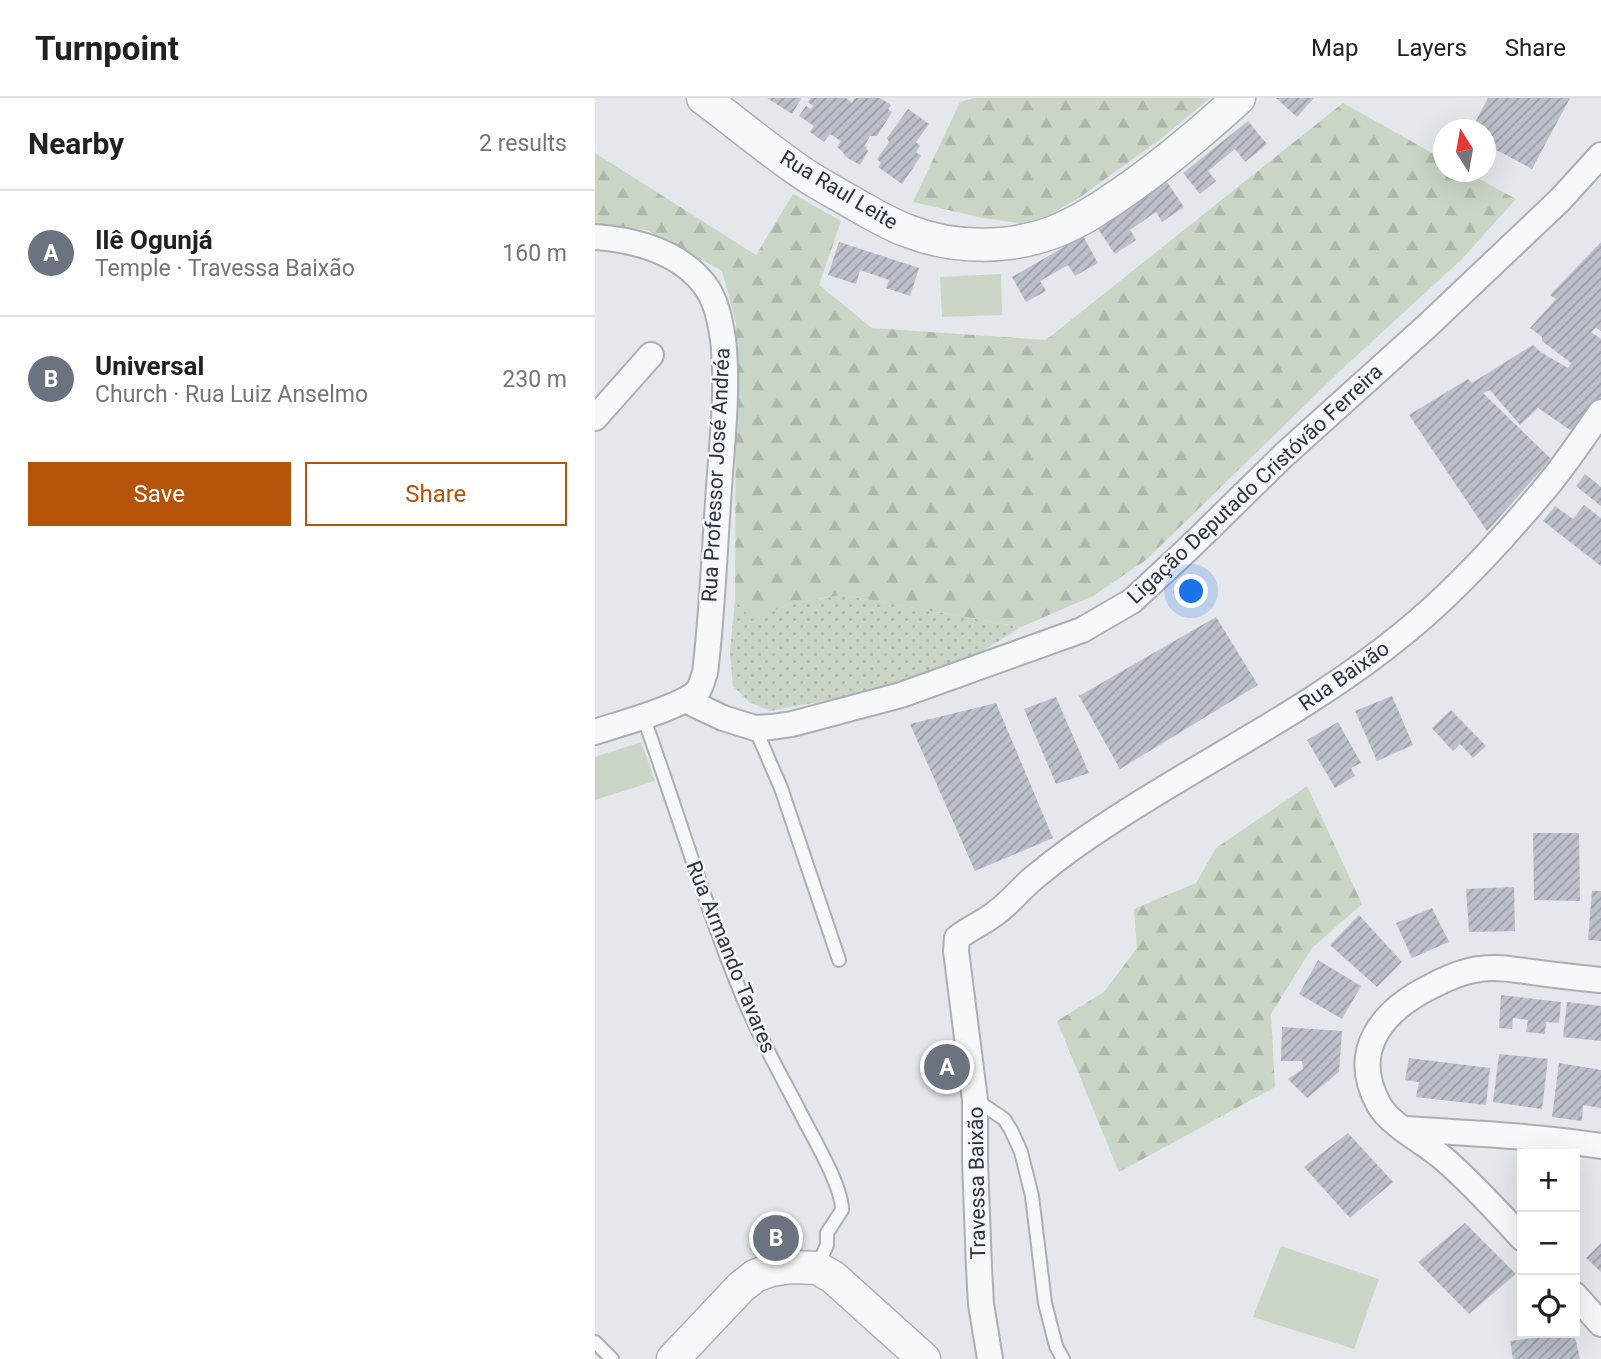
<!DOCTYPE html>
<html lang="en">
<head>
<meta charset="utf-8">
<style>
	body { margin:0; font-family:Roboto,sans-serif; background:#f2f2f2; color:#202124 }
	.controls { position:absolute; right:21px; bottom:21px; display:grid; overflow:hidden; border-radius:0px; box-shadow:0 7px 28px #0002 }
	.controls button { width:63px; height:63px; display:grid; place-items:center; padding:0; border:0; border-bottom:2px solid #e0e0e0; background:#fff; color:#202124; font:35px sans-serif }
	.compass { position:absolute; left:838px; top:21px; width:63px; height:63px; border-radius:50%; background:#fff; box-shadow:0 7px 28px #0002; rotate:349deg }
	.you { position:absolute; left:597px; top:494px; width:24px; height:24px; margin:-18px; border:5px solid #fff; border-radius:50%; background:#1a73e8; box-shadow:0 0 0 10px #1a73e833 }
	.badge { display:grid; place-items:center; width:46px; height:46px; border-radius:50%; background:#b45309; color:#fff; font-size:23px; font-weight:700 }
	.pin { position:absolute; translate:-50% -50%; border:4px solid #fff; box-shadow:0 2px 7px #0006 }
	.list { margin:0; padding:0; list-style:none }
	h2 { display:flex; justify-content:space-between; align-items:center; height:91px; margin:0; padding:0 28px; font-size:30px }
	h2 small { font-size:23px; font-weight:400; color:#757577 }
	.list li { display:grid; grid-template-columns:46px 1fr auto; gap:21px; align-items:center; box-sizing:border-box; height:126px; padding:0 28px; border-top:2px solid #e0e0e0 }
	.list b { display:block; font-size:26px; white-space:nowrap }
	.list p { margin:0; font-size:23px; white-space:nowrap; color:#757577 }
	.list em { font-size:23px; font-style:normal; color:#757577 }
	.actions { display:flex; gap:14px; padding:21px 28px }
	.actions a { flex:1; padding:16px 0; border:2px solid #b45309; border-radius:0px; text-align:center; font-size:24px; color:#b45309 }
	.actions .main { background:#b45309; color:#fff }
	.icon { flex:none; width:38px; height:38px; fill:none; stroke:currentColor; stroke-width:2; stroke-linecap:round; stroke-linejoin:round }
	.map { position:relative; flex:none; width:1006px; height:1261px; overflow:hidden }
	header { display:flex; align-items:center; gap:42px; box-sizing:border-box; height:98px; padding:0 35px; background:#fff; border-bottom:2px solid #e0e0e0 }
	header strong { font-size:33px }
	nav { display:flex; gap:38px; margin-inline-start:auto; font-size:24px }
	main { display:flex }
	aside { flex:1; background:#fff }
	.map>svg:first-child { display:block }
</style>
</head>
<body>
<header>
<strong>Turnpoint</strong>
<nav><a>Map</a><a>Layers</a><a>Share</a></nav>
</header>
<main>
<aside>
<h2>Nearby<small>2 results</small></h2>
<ul class="list">
<li><span class="badge" style="background:#6b7280">A</span><div><b>Ilê Ogunjá</b><p>Temple · Travessa Baixão</p></div><em>160 m</em></li>
<li><span class="badge" style="background:#6b7280">B</span><div><b>Universal</b><p>Church · Rua Luiz Anselmo</p></div><em>230 m</em></li>
</ul>
<div class="actions"><a class="main">Save</a><a>Share</a></div>
</aside>
<div class="map">
<svg width="1006" height="1261" viewBox="0 0 1006 1261">
	<defs>
		<pattern id="grass-dots" width="8" height="8" patternUnits="userSpaceOnUse" patternTransform="scale(1.75)"><rect width="8" height="8" fill="#c9d6c5"/><path d="M2 2h.1M6 6h.1" fill="none" stroke="#adb8ab" stroke-width="1.8" stroke-linecap="round"/></pattern>
		<pattern id="forest-firs" width="22" height="20" patternUnits="userSpaceOnUse" patternTransform="scale(1.75)"><rect width="22" height="20" fill="#c9d6c5"/><path d="M5 1l3.5 6h-7zM16 11l3.5 6h-7z" fill="#adb8ab"/></pattern>
		<pattern id="building-hatch" width="6" height="6" patternUnits="userSpaceOnUse" patternTransform="scale(1.75)"><rect width="6" height="6" fill="#bbc0ca"/><path d="M-1 1l2-2M0 6l6-6M5 7l2-2" fill="none" stroke="#989da6"/></pattern>
	</defs>
	<rect width="100%" height="100%" fill="#e4e7ec"/>
	<path fill="url(#grass-dots)" d="M247 497 426 529 383 556 300 586 234 602 175 613 154 604 138 588 135 554 140 502 157 520 199 505Z"/>
	<path fill="url(#forest-firs)" d="M379 0H615L567 40 484 100 437 127 388 120 318 104 365 4Z
		M748 5 848 61V74H871L921 101 867 161 746 272 551 462 498 498 426 529 247 497 199 505 157 521 140 502 141 225 127 173 52 132 0 127V55L161 157 198 96 246 123 224 187 277 230 451 242Z
		M712 688 767 806 717 850 676 916 680 989 524 1074 462 923 509 894 542 850 539 811 601 785 621 750Z"/>
	<path fill="#c9d6c5" d="M406 176 407 217 347 219 345 179Z
		M46 644 60 683 0 702V659Z
		M686 1148 784 1181 759 1251 658 1219Z"/>
	<path fill="url(#building-hatch)" d="M172 0H204L206 1 197 16Z
		M216 0H251L257 5 260 0H285L296 7 293 11 297 14 282 38H275L270 47 273 53 265 67 251 59 247 53 242 49 246 43 235 36 229 44 215 34 219 28 204 18 211 8 216 11 218 8 213 4Z
		M681 0H719L702 19Z
		M893 0H975L937 71 890 46V32H876Z
		M313 11 334 26 321 44 325 48 321 54 326 58 307 86 283 69 286 65 282 61 294 44 292 40Z
		M653 23 672 46 650 64 640 51 613 73 621 83 605 96 588 75Z
		M572 84 589 109 567 124 561 114 535 132 541 142 520 156 503 131Z
		M488 138 503 165 480 178 473 167 445 183 451 193 431 204 417 179Z
		M244 144 324 170 315 198 291 190 294 182 265 172 261 186 233 177Z
		M1006 144V233L1001 230 996 234 1006 241V299L981 336 943 310 925 327 895 292 888 295 956 361 892 433 814 317 873 281 877 285 938 247 947 255 973 270 976 265 947 243V239L935 230 961 201 955 197Z
		M990 376 1006 389V408L981 388Z
		M989 407 1006 420V468L948 423 960 408 978 421Z
		M621 519 663 587 525 671 484 598Z
		M797 598 818 647 782 663 760 613Z
		M461 599 494 675 461 686 429 611Z
		M401 605 458 740 380 773 315 626Z
		M856 612 891 648 878 660 865 646 858 653 837 630Z
		M743 624 766 665 756 670 760 678 740 690 712 642Z
		M938 735H984L985 803 939 802Z
		M919 789 920 833 874 834 871 791Z
		M997 793H1006V843L993 842Z
		M837 810 854 844 817 860 801 825Z
		M764 817 807 864 782 889 735 847Z
		M723 862 766 888 747 921 704 896Z
		M906 897 966 904 964 925 951 924 950 936 931 934 933 922 918 920 917 931 904 930Z
		M972 904 1006 908V943L968 939Z
		M687 929 747 933 744 974 712 1000 693 981 708 971 707 963H686Z
		M904 956 953 961 947 1011 898 1004Z
		M814 960 895 970 891 1007 821 999 824 984 810 982Z
		M964 965 1006 972V1010L988 1007 987 1023 957 1019Z
		M753 1035 798 1084 755 1120 709 1069Z
		M870 1125 921 1176 874 1216 823 1164Z
		M1006 1145V1174L991 1160Z
		M979 1235 985 1261H918L915 1243Z"/>
	<g fill="none" stroke-linecap="round" stroke-linejoin="round">
		<defs>
			<path id="service" d="M48 618C82 712 110 808 148 900 164 938 184 974 203 1010 215 1035 247 1086 247 1112L232 1135V1147L222 1169
				M160 630 186 690 244 862
				M381 1002 409 1021 416 1032 426 1054 437 1098 450 1205 461 1248 468 1261
				M0 1244 17 1261"/>
			<path id="minor" d="M0 139C40 142 83 153 109 186 121 201 125 222 128 241 134 294 126 352 123 405 119 461 117 519 110 575 108 579 107 586 104 591 91 609 23 626 0 634
				M0 320 56 257
				M90 602 128 620 160 630 177 629 197 626 306 597 487 532 537 503 593 451 689 357 831 229 965 102 1006 57
				M809 1031C875 1035 941 1038 1006 1048
				M927 1140C902 1113 877 1085 849 1061 830 1044 797 1029 784 1007 754 953 787 913 835 889 850 881 867 873 885 871 902 868 921 872 937 874 960 877 983 880 1006 882
				M980 1197 1006 1226
				M395 1261 386 1206 384 1170 380 1063V1002L361 853 362 840C375 830 390 824 402 814 417 803 427 789 441 778 464 759 489 741 514 725 611 661 718 610 809 535 862 492 909 440 953 387 972 364 989 338 1006 314"/>
			<path id="tertiary" d="M108 0C143 26 178 56 215 80 231 90 248 99 265 109 281 118 296 127 313 133 358 151 414 151 459 134 487 123 513 105 537 88 575 61 610 31 644 0
				M78 1261 146 1189 160 1178 176 1172 197 1169 222 1170 238 1179 329 1261"/>
		</defs>
		<use href="#service" stroke="#a9aeb7" stroke-width="16"/>
		<use href="#minor" stroke="#a9aeb7" stroke-width="28"/>
		<use href="#tertiary" stroke="#a9aeb7" stroke-width="35"/>
		<use href="#service" stroke="#f7f8fa" stroke-width="12"/>
		<use href="#minor" stroke="#f7f8fa" stroke-width="24"/>
		<use href="#tertiary" stroke="#f7f8fa" stroke-width="32"/>
	</g>
	<g text-anchor="middle" dominant-baseline="central" stroke-width="5" stroke-linejoin="round" paint-order="stroke">
		<g font-size="21" fill="#2b3445" stroke="#f4f6f9">
			<text transform="translate(244 92) rotate(31)">Rua Raul Leite</text>
			<text transform="translate(121 377) rotate(-87)">Rua Professor José Andréa</text>
			<text transform="translate(660 386) rotate(-43)">Ligação Deputado Cristóvão Ferreira</text>
			<text transform="translate(749 578) rotate(-35)">Rua Baixão</text>
			<text transform="translate(136 859) rotate(68)">Rua Armando Tavares</text>
			<text transform="translate(382 1085) rotate(-91)">Travessa Baixão</text>
		</g>
	</g>
</svg>
<div class="controls">
<button>+</button>
<button>−</button>
<button><svg class="icon" aria-label="locate" viewBox="0 0 24 24"><circle cx="12" cy="12" r="6"/><path d="M12 2v4M12 18v4M2 12h4M18 12h4"/></svg></button>
</div>
<svg class="compass" viewBox="-18 -18 36 36"><path d="M0-13l5 13h-10z" fill="#e53935"/><path d="M0 13l5-13h-10z" fill="#757577"/></svg>
<div class="you"></div>
<div class="pin badge" style="left:352px;top:969px;background:#6b7280">A</div>
<div class="pin badge" style="left:181px;top:1140px;background:#6b7280">B</div>
</div>
</main>
</body>
</html>
